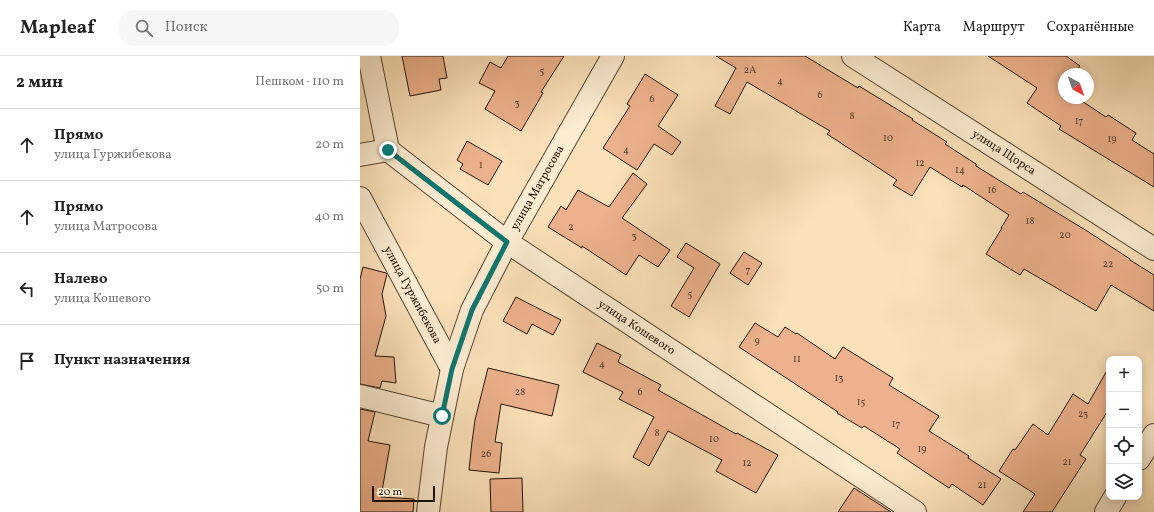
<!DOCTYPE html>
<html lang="ru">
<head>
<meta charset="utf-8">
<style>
	body { margin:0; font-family:Vollkorn,serif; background:#f6f6f6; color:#222 }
	.controls { position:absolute; right:12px; bottom:12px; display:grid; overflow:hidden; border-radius:8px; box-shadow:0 2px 10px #0003 }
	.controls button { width:36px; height:36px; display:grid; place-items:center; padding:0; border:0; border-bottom:1px solid #e0e0e0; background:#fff; color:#222; font:20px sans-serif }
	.compass { position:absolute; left:698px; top:12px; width:36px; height:36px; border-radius:50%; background:#fff; box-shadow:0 2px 10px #0003; rotate:140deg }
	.scale { position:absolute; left:12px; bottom:10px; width:63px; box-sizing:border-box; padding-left:4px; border:2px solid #221406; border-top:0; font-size:11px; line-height:14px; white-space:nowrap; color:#221406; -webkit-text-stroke:3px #fcecd2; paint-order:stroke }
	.stop { position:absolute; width:12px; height:12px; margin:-9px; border:3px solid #0f766e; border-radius:50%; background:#fff }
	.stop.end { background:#0f766e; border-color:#fff; box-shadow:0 1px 4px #0008 }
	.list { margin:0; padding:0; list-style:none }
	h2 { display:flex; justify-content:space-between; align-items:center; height:52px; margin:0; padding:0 16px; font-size:17px }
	h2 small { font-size:13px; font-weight:400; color:#767676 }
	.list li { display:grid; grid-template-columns:26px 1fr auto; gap:12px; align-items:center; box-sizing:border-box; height:72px; padding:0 16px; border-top:1px solid #e0e0e0 }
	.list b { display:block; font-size:15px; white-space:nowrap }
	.list p { margin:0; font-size:13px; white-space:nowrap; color:#767676 }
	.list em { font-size:13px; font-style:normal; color:#767676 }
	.icon { flex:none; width:22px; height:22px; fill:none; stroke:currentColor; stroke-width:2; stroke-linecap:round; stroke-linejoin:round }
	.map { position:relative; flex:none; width:794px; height:456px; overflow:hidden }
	header { display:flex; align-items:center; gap:24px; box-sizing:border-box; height:56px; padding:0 20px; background:#fff; border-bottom:1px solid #e0e0e0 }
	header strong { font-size:19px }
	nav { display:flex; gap:22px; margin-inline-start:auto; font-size:14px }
	.search { width:280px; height:36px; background:#f6f6f6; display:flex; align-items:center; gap:10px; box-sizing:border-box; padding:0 14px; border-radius:16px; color:#767676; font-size:15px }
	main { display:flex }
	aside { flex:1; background:#fff }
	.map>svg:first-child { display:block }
</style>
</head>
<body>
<header>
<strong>Mapleaf</strong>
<div class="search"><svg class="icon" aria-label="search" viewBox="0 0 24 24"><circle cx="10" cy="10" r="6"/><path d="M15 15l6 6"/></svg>Поиск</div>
<nav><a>Карта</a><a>Маршрут</a><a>Сохранённые</a></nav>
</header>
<main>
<aside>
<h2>2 мин<small>Пешком · 110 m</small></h2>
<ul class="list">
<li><svg class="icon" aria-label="ahead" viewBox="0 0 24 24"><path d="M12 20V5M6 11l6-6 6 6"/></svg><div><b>Прямо</b><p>улица Гуржибекова</p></div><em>20 m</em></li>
<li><svg class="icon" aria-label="ahead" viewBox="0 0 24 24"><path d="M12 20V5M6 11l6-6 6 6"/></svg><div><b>Прямо</b><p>улица Матросова</p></div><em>40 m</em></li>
<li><svg class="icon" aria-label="left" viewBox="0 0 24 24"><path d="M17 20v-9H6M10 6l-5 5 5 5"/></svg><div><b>Налево</b><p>улица Кошевого</p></div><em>50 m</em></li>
<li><svg class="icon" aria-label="arrive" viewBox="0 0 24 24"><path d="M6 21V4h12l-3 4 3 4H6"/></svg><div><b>Пункт назначения</b></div></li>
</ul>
</aside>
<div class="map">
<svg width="794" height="456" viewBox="0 0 794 456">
	<rect width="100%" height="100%" fill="#fbe1ba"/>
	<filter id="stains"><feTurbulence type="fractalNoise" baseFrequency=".005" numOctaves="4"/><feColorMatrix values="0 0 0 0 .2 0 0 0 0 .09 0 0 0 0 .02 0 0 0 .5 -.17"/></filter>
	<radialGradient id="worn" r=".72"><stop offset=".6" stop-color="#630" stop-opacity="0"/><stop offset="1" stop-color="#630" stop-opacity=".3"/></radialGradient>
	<path fill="#edb28d" stroke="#221406" d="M42 0H83L87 22 79 23 81 34 50 40Z
		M148 0H204L181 36 183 37 161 75 125 53 135 35 119 27 130 6 141 12Z
		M356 0H445L498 32 499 30 553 63 552 64 587 86 585 88 616 108V110L661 138 663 136 727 175 770 203V204L794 219V255L751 229 736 255 664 213 660 219 626 198 642 172H641L649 159 603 129 602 131 570 111 552 140 533 129 537 124 467 78 470 75 387 26 370 58 355 50 376 12Z
		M628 0H706L720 10 714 18H704V42H717L746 61 748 59 776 77 772 84 794 98V131L699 73 701 70 667 47 677 32Z
		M285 18 318 39 298 70 321 86 312 99 294 88 277 114 243 92 270 50 267 48Z
		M107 85 142 105 128 129 100 113 103 108 97 104Z
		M273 117 287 128 262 162 310 194 298 211 279 199 266 219 222 190V192L188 171 201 150 206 154 218 134 249 151Z
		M326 187 360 208 329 261 311 250 334 212 317 201Z
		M384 196 402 207 388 229 370 217Z
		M3 211 26 217 27 218 22 238 26 260 15 300 34 301 36 327 22 325 20 332 0 328V223Z
		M156 241 201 264 193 279 172 268 167 278 143 265Z
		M395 267 418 281 425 271 436 278 437 277 475 303 483 291 533 322 529 329 579 360 569 375 609 400 608 402 641 423 623 449 592 428 589 432 571 420 537 397 540 393 504 370 502 372 477 357 478 356 379 291Z
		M237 287 261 299 258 306 301 329 298 334 376 378 377 377 418 399 396 437 356 415 362 404 308 375 289 410 273 401 294 361 259 343 263 336 223 316Z
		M749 311V353L720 399 726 403 692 456H663L675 438 639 415 653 393 655 394 673 368 688 379 713 338 728 348Z
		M128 312 199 329 192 360 141 348 135 386 142 387 139 417 109 414 112 386 115 364Z
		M0 353 15 356 8 385 30 389 21 441 54 443 53 456H0Z
		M162 422 163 456H131L130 423Z
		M494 432 531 456H478Z"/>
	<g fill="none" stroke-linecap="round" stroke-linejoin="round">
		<defs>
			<g id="minor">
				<path d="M9 0 28 94"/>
				<path id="s1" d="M493 0 794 193"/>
				<path id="s2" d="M0 99 28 94 147 186 555 456"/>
				<path id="s3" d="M0 142 92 313"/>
				<path d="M0 340 82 360"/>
				<path d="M779 403 794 379"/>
				<path id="s4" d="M68 456 76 391 92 313 112 254 147 186 253 0"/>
				<path d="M746 456 755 441"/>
			</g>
		</defs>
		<use href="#minor" stroke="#584733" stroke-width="24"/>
		<use href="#minor" stroke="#fcecd2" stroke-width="22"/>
	</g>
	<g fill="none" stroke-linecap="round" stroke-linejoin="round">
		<path stroke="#0f766e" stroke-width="5" d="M28 94 147 186 112 254 92 313 82 360"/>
	</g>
	<g text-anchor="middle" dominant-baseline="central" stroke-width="3" stroke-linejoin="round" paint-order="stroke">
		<g font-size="10" fill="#553c28">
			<text x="390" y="14">2А</text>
			<text x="182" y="15">5</text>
			<text x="420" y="25">4</text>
			<text x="460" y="39">6</text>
			<text x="292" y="43">6</text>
			<text x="157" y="47">3</text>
			<text x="492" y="60">8</text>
			<text x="719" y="65">17</text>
			<text x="528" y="82">10</text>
			<text x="752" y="83">19</text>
			<text x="266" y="94">4</text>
			<text x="560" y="107">12</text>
			<text x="121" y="109">1</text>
			<text x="600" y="114">14</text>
			<text x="632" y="134">16</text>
			<text x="670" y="165">18</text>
			<text x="211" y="171">2</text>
			<text x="705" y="179">20</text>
			<text x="274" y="180">3</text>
			<text x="748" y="208">22</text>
			<text x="388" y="214">7</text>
			<text x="330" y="238">5</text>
			<text x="397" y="285">9</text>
			<text x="437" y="303">11</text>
			<text x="242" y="308">4</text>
			<text x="479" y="322">13</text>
			<text x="160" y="336">28</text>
			<text x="280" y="336">6</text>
			<text x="501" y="346">15</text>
			<text x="723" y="358">23</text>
			<text x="536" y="368">17</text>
			<text x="297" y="377">8</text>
			<text x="354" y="383">10</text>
			<text x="562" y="393">19</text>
			<text x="126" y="398">26</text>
			<text x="707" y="406">21</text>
			<text x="387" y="407">12</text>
			<text x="622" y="429">21</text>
		</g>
		<g font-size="12" fill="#221406" stroke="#fcecd2">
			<text stroke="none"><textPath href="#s1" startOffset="179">улица Щорса</textPath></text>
			<text stroke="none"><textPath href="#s4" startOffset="346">улица Матросова</textPath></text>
			<text stroke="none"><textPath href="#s3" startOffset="110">улица Гуржибекова</textPath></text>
			<text stroke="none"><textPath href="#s2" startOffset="334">улица Кошевого</textPath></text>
		</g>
	</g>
	<rect width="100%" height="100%" filter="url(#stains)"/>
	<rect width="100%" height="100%" fill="url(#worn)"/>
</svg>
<div class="controls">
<button>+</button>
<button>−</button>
<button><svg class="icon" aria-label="locate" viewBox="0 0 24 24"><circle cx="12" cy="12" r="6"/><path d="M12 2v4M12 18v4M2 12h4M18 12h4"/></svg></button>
<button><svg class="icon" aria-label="layers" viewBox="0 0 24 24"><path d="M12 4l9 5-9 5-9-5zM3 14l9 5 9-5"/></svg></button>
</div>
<svg class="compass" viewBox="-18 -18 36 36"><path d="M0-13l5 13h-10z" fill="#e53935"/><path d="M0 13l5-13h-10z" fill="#767676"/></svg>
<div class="scale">20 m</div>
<div class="stop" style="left:82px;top:360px"></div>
<div class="stop end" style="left:28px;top:94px"></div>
</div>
</main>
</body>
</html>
